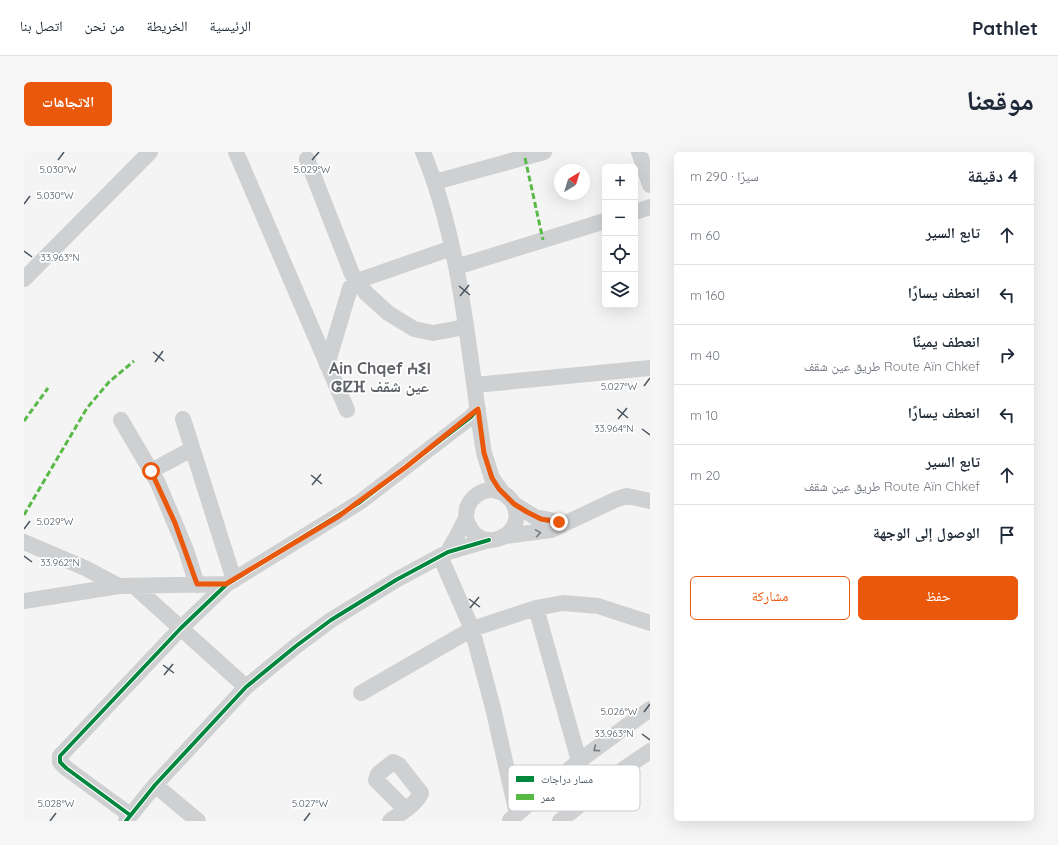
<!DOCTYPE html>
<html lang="ar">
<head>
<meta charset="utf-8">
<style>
	body { margin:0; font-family:Quicksand,"Noto Naskh Arabic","Noto Sans Tifinagh",sans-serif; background:#f6f6f7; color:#1f2937; direction:rtl }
	.controls { position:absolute; right:12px; top:12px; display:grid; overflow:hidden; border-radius:6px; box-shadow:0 4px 16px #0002 }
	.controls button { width:36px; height:36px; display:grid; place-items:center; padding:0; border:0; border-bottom:1px solid #e0e1e3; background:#fff; color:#1f2937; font:20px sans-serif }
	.compass { position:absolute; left:530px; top:12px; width:36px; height:36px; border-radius:50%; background:#fff; box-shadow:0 4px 16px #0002; rotate:38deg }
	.stop { position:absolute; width:12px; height:12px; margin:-9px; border:3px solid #ea580c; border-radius:50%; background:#fff }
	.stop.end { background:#ea580c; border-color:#fff; box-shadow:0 1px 4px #0008 }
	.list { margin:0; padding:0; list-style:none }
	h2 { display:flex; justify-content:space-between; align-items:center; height:52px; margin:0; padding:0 16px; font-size:17px }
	h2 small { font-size:13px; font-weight:400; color:#747a83 }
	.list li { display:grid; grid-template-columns:26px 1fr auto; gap:12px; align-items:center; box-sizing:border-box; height:60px; padding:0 16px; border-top:1px solid #e0e1e3 }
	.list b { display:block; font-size:15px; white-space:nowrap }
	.list p { margin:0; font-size:13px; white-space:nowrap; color:#747a83 }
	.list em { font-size:13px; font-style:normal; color:#747a83 }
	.actions { display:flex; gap:8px; padding:12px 16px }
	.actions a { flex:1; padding:9px 0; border:1px solid #ea580c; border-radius:6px; text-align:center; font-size:14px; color:#ea580c }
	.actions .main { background:#ea580c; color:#fff }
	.icon { flex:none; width:22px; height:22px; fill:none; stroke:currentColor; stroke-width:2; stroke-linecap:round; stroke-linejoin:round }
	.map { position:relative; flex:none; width:626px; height:669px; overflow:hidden; direction:ltr; border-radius:6px }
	header { display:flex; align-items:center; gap:24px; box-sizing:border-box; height:56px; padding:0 20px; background:#fff; border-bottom:1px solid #e0e1e3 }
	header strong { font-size:19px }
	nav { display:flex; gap:22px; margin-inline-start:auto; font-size:14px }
	.intro { display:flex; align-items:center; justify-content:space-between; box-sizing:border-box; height:96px; padding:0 24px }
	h1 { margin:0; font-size:28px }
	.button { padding:10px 18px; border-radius:6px; background:#ea580c; color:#fff; font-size:14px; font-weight:700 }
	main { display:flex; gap:24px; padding:0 24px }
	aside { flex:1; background:#fff; border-radius:6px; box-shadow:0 4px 16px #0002 }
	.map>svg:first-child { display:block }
</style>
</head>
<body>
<header>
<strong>Pathlet</strong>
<nav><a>الرئيسية</a><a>الخريطة</a><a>من نحن</a><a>اتصل بنا</a></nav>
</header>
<div class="intro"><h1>موقعنا</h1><a class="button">الاتجاهات</a></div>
<main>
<aside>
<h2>4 دقيقة<small>سيرًا · 290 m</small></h2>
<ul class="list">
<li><svg class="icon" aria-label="ahead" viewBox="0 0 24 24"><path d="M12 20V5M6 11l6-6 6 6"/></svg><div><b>تابع السير</b></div><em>60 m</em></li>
<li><svg class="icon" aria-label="left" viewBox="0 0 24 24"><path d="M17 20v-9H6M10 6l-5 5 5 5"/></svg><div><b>انعطف يسارًا</b></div><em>160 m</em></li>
<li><svg class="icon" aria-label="right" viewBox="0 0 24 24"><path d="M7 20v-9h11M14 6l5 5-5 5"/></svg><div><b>انعطف يمينًا</b><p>Route Aïn Chkef طريق عين شقف</p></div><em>40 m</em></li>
<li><svg class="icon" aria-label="left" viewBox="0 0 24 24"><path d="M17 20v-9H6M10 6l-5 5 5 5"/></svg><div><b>انعطف يسارًا</b></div><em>10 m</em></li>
<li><svg class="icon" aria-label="ahead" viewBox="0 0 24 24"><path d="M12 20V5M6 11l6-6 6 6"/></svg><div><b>تابع السير</b><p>Route Aïn Chkef طريق عين شقف</p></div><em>20 m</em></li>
<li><svg class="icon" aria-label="arrive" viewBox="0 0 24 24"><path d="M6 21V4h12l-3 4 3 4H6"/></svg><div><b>الوصول إلى الوجهة</b></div></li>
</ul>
<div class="actions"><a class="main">حفظ</a><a>مشاركة</a></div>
</aside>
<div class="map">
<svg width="626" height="669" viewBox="0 0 626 669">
	<rect width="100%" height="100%" fill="#f4f4f4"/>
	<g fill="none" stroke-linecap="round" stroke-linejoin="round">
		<path stroke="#ced0d2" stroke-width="16" d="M212 0 323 258
			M399 0C438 94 444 201 460 301L468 326 478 340
			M615 0 626 33
			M283 7 328 122 342 141 364 161 390 177 409 181 441 175
			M411 30 520 0
			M611 60 626 55
			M432 115 581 69
			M0 127 126 0
			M303 213 324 143 326 136 333 129 428 96
			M451 233 626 216
			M159 267 210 428
			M97 268 134 331 162 398 173 433
			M127 319 168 297
			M490 352 511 365 542 371
			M482 384 527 378 593 347 603 344 626 349
			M0 390 61 416 95 434
			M424 400C430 389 436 379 441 368 443 364 442 360 443 356 447 345 458 337 469 338 476 339 483 343 487 348 510 380 454 410 442 366
			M416 404 448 477 469 556 493 662
			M110 434 222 535
			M0 449 95 434 203 432
			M512 456 555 609
			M337 541 448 477 512 456 539 451 574 454 626 471
			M131 633 174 669
			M106 663 42 616 36 610V604L157 476 203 432 336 350 447 265 454 257
			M486 668 555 609 626 557
			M102 669 131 633 222 535 272 494 307 468 372 428 424 400 465 388
			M366 669C375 662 393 652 397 641L375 613 369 610 354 622 352 628 381 657
			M536 669 601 616 626 599"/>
		<path stroke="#58b947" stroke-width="3" stroke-dasharray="6 3" stroke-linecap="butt" d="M501 6 519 88
			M0 269 24 236
			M0 363 63 256 85 230 110 209"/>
		<defs>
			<path id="cycleway" d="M106 663 42 616 36 610V604L157 476 203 432 336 350 447 265 454 257
				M102 669 131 633 222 535 272 494 307 468 372 428 424 400 465 388"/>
		</defs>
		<use href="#cycleway" stroke="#fff" stroke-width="6"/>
		<use href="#cycleway" stroke="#00873e" stroke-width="4"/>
	</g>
	<defs><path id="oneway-chevron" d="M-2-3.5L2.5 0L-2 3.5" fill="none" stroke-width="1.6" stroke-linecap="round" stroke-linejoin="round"/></defs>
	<g stroke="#727b83">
		<use href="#oneway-chevron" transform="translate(514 381) rotate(-9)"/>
		<use href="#oneway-chevron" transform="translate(572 597) rotate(143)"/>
	</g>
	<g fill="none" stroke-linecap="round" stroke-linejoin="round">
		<path stroke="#ea580c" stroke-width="5" d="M127 319 151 371 173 432H202L315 364 382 315 454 257 460 301 468 326 475 337 490 352 503 360 517 367 535 370"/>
	</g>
	<path fill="none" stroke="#4a5661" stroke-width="1.5" d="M34 8 40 0M288 8 295 0M0 52 6 44M0 99 8 105M435 134 446 143M436 144 445 133M129 200 140 209M131 210 139 199M620 234 626 226M593 257 604 266M594 267 603 256M618 277 626 283M287 323 298 332M288 333 297 322M0 377 6 369M0 404 8 410M445 447 456 455M446 456 455 445M139 513 150 521M140 523 149 512M620 560 626 552M618 582 626 588M26 669 32 661M280 669 286 661"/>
	<g text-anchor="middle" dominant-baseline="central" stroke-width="3.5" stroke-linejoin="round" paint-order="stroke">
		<g font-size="16" font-weight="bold" fill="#5f6368" stroke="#fff">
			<text x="356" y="216">Ain Chqef ⵄⵉⵏ<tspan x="356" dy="18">ⵛⵇⴼ عين شقف</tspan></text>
		</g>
	</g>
	<rect x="484" y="613" width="132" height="46" rx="6" fill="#fff" stroke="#c9ccd0" stroke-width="1"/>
	<rect x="492" y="624" width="18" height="6" fill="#00873e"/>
	<rect x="492" y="642" width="18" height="6" fill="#58b947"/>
	<g font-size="11" fill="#4a5661">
		<text x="517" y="631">مسار دراجات</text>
		<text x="517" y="649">ممر</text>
	</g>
	<g font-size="10" text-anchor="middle" fill="#4a5661" stroke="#fff" stroke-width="3.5" stroke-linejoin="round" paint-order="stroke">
		<text x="34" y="21">5.030°W</text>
		<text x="288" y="21">5.029°W</text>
		<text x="31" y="47">5.030°W</text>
		<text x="36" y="109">33.963°N</text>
		<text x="595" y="238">5.027°W</text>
		<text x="590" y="280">33.964°N</text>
		<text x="31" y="373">5.029°W</text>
		<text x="36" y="414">33.962°N</text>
		<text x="595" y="563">5.026°W</text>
		<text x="590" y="585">33.963°N</text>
		<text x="32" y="655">5.028°W</text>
		<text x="286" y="655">5.027°W</text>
	</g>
</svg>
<div class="controls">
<button>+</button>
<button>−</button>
<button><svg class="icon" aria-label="locate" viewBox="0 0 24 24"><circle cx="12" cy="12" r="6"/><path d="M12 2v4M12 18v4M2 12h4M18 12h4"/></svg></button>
<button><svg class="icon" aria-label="layers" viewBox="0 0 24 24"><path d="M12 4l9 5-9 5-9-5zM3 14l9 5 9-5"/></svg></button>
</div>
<svg class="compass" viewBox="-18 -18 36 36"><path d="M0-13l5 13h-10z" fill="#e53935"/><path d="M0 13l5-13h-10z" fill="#747a83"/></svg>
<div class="stop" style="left:127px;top:319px"></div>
<div class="stop end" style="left:535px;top:370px"></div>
</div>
</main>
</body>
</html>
